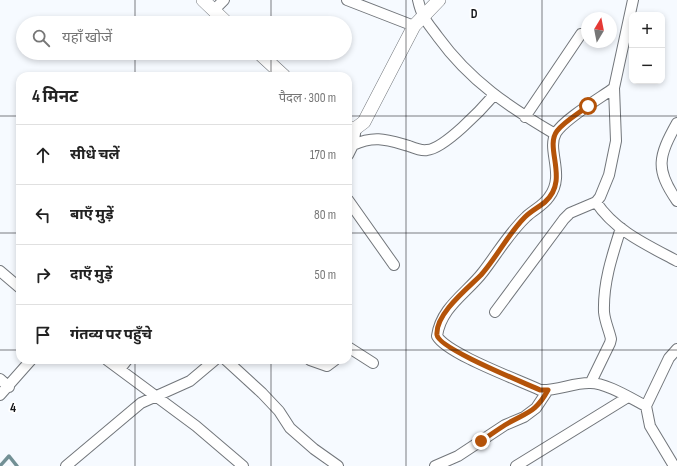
<!DOCTYPE html>
<html lang="hi">
<head>
<meta charset="utf-8">
<style>
	body { margin:0; font-family:"Sofia Sans Condensed","Noto Sans Devanagari",sans-serif; background:#f2f2f2; color:#222 }
	.controls { position:absolute; right:12px; top:12px; display:grid; overflow:hidden; border-radius:8px; box-shadow:0 2px 6px #0003 }
	.controls button { width:36px; height:36px; display:grid; place-items:center; padding:0; border:0; border-bottom:1px solid #e0e0e0; background:#fff; color:#222; font:20px sans-serif }
	.compass { position:absolute; left:581px; top:12px; width:36px; height:36px; border-radius:50%; background:#fff; box-shadow:0 2px 6px #0003; rotate:10deg }
	.stop { position:absolute; width:12px; height:12px; margin:-9px; border:3px solid #b45309; border-radius:50%; background:#fff }
	.stop.end { background:#b45309; border-color:#fff; box-shadow:0 1px 4px #0008 }
	.list { margin:0; padding:0; list-style:none }
	h2 { display:flex; justify-content:space-between; align-items:center; height:52px; margin:0; padding:0 16px; font-size:17px }
	h2 small { font-size:13px; font-weight:400; color:#767676 }
	.list li { display:grid; grid-template-columns:26px 1fr auto; gap:12px; align-items:center; box-sizing:border-box; height:60px; padding:0 16px; border-top:1px solid #e0e0e0 }
	.list b { display:block; font-size:15px; white-space:nowrap }
	.list em { font-size:13px; font-style:normal; color:#767676 }
	.icon { flex:none; width:22px; height:22px; fill:none; stroke:currentColor; stroke-width:2; stroke-linecap:round; stroke-linejoin:round }
	.map { position:relative; flex:none; width:677px; height:466px; overflow:hidden }
	.search { position:absolute; background:#fff; box-shadow:0 2px 6px #0003; left:16px; top:16px; width:336px; height:44px; display:flex; align-items:center; gap:10px; box-sizing:border-box; padding:0 14px; border-radius:22px; color:#767676; font-size:15px }
	.panel { position:absolute; background:#fff; box-shadow:0 2px 6px #0003; left:16px; top:72px; width:336px; height:292px; border-radius:12px }
	.map>svg:first-child { display:block }
</style>
</head>
<body>
<div class="map">
<svg width="677" height="466" viewBox="0 0 677 466">
	<rect width="100%" height="100%" fill="#f6faff"/>
	<g fill="none" stroke-linecap="round" stroke-linejoin="round">
		<path stroke="#729095" stroke-width="3.5" d="M0 466 9 456 17 466"/>
		<defs>
			<path id="minor" d="M347 0 414 26
				M418 0C422 18 427 22 438 37 470 81 509 107 555 134
				M214 10 224 0
				M614 88C600 98 563 120 556 133 546 150 566 175 549 197 543 206 533 210 526 217 509 233 497 254 483 272 467 293 441 307 437 336 447 354 519 380 540 390 557 391 572 383 589 383 605 382 632 399 646 406
				M525 117 581 34
				M677 123C658 157 655 169 677 201
				M353 145C375 135 387 140 409 146 414 148 421 151 427 150 444 149 482 109 494 95
				M348 155 353 145 356 128
				M348 200 394 265
				M596 202C615 231 647 245 677 261
				M0 271 20 288
				M495 312 564 219 570 213 596 202 600 197 609 175 616 141 614 88 633 0
				M348 347 373 363
				M107 360 196 426 243 466
				M226 360 262 393 279 411 290 428 314 449 338 466
				M310 360 327 366 335 360
				M120 369 127 360
				M0 379 9 387
				M591 382 610 343 611 339C609 330 605 322 604 312 603 283 612 256 621 228
				M0 395 31 360
				M66 466 141 403 190 381 215 360
				M435 466 458 456 505 425 524 417 536 408 548 390
				M516 466 628 397
				M674 466 650 426 646 406 669 358 677 349"/>
			<path id="tertiary" d="M203 0 227 23
				M259 53 284 76
				M348 128H356L364 122 414 26 439 0"/>
		</defs>
		<use href="#minor" stroke="#72767b" stroke-width="12"/>
		<use href="#tertiary" stroke="#72767b" stroke-width="14"/>
		<use href="#minor" stroke="#fff" stroke-width="10"/>
		<use href="#tertiary" stroke="#fff" stroke-width="13"/>
	</g>
	<g fill="none" stroke-linecap="round" stroke-linejoin="round">
		<path stroke="#b45309" stroke-width="5" d="M481 441C489 436 497 430 505 425 526 412 535 414 548 390H540C525 383 439 349 437 335 435 314 468 288 481 275 497 257 508 234 525 217 531 211 539 207 545 202 570 180 544 148 557 131 565 121 578 114 588 106"/>
	</g>
	<path fill="none" stroke="#151619" stroke-width="1" stroke-opacity="0.55" d="M135 0V23M271 0V23M406 0V466M542 0V466M135 53V76M271 53V76M0 116H20M348 116H677M0 233H20M348 233H677M0 350H20M348 350H677M135 360V466M271 360V466"/>
	<g font-size="13" text-anchor="middle" font-weight="bold" fill="#151619" stroke="#fff" stroke-width="3.5" stroke-linejoin="round" paint-order="stroke">
		<text x="474" y="18">D</text>
		<text x="13" y="412">4</text>
	</g>
</svg>
<div class="controls">
<button>+</button>
<button>−</button>
</div>
<svg class="compass" viewBox="-18 -18 36 36"><path d="M0-13l5 13h-10z" fill="#e53935"/><path d="M0 13l5-13h-10z" fill="#767676"/></svg>
<div class="stop" style="left:588px;top:106px"></div>
<div class="stop end" style="left:481px;top:441px"></div>
<div class="search"><svg class="icon" aria-label="search" viewBox="0 0 24 24"><circle cx="10" cy="10" r="6"/><path d="M15 15l6 6"/></svg>यहाँ खोजें</div>
<section class="panel">
<h2>4 मिनट<small>पैदल · 300 m</small></h2>
<ul class="list">
<li><svg class="icon" aria-label="ahead" viewBox="0 0 24 24"><path d="M12 20V5M6 11l6-6 6 6"/></svg><div><b>सीधे चलें</b></div><em>170 m</em></li>
<li><svg class="icon" aria-label="left" viewBox="0 0 24 24"><path d="M17 20v-9H6M10 6l-5 5 5 5"/></svg><div><b>बाएँ मुड़ें</b></div><em>80 m</em></li>
<li><svg class="icon" aria-label="right" viewBox="0 0 24 24"><path d="M7 20v-9h11M14 6l5 5-5 5"/></svg><div><b>दाएँ मुड़ें</b></div><em>50 m</em></li>
<li><svg class="icon" aria-label="arrive" viewBox="0 0 24 24"><path d="M6 21V4h12l-3 4 3 4H6"/></svg><div><b>गंतव्य पर पहुँचे</b></div></li>
</ul>
</section>
</div>
</body>
</html>
